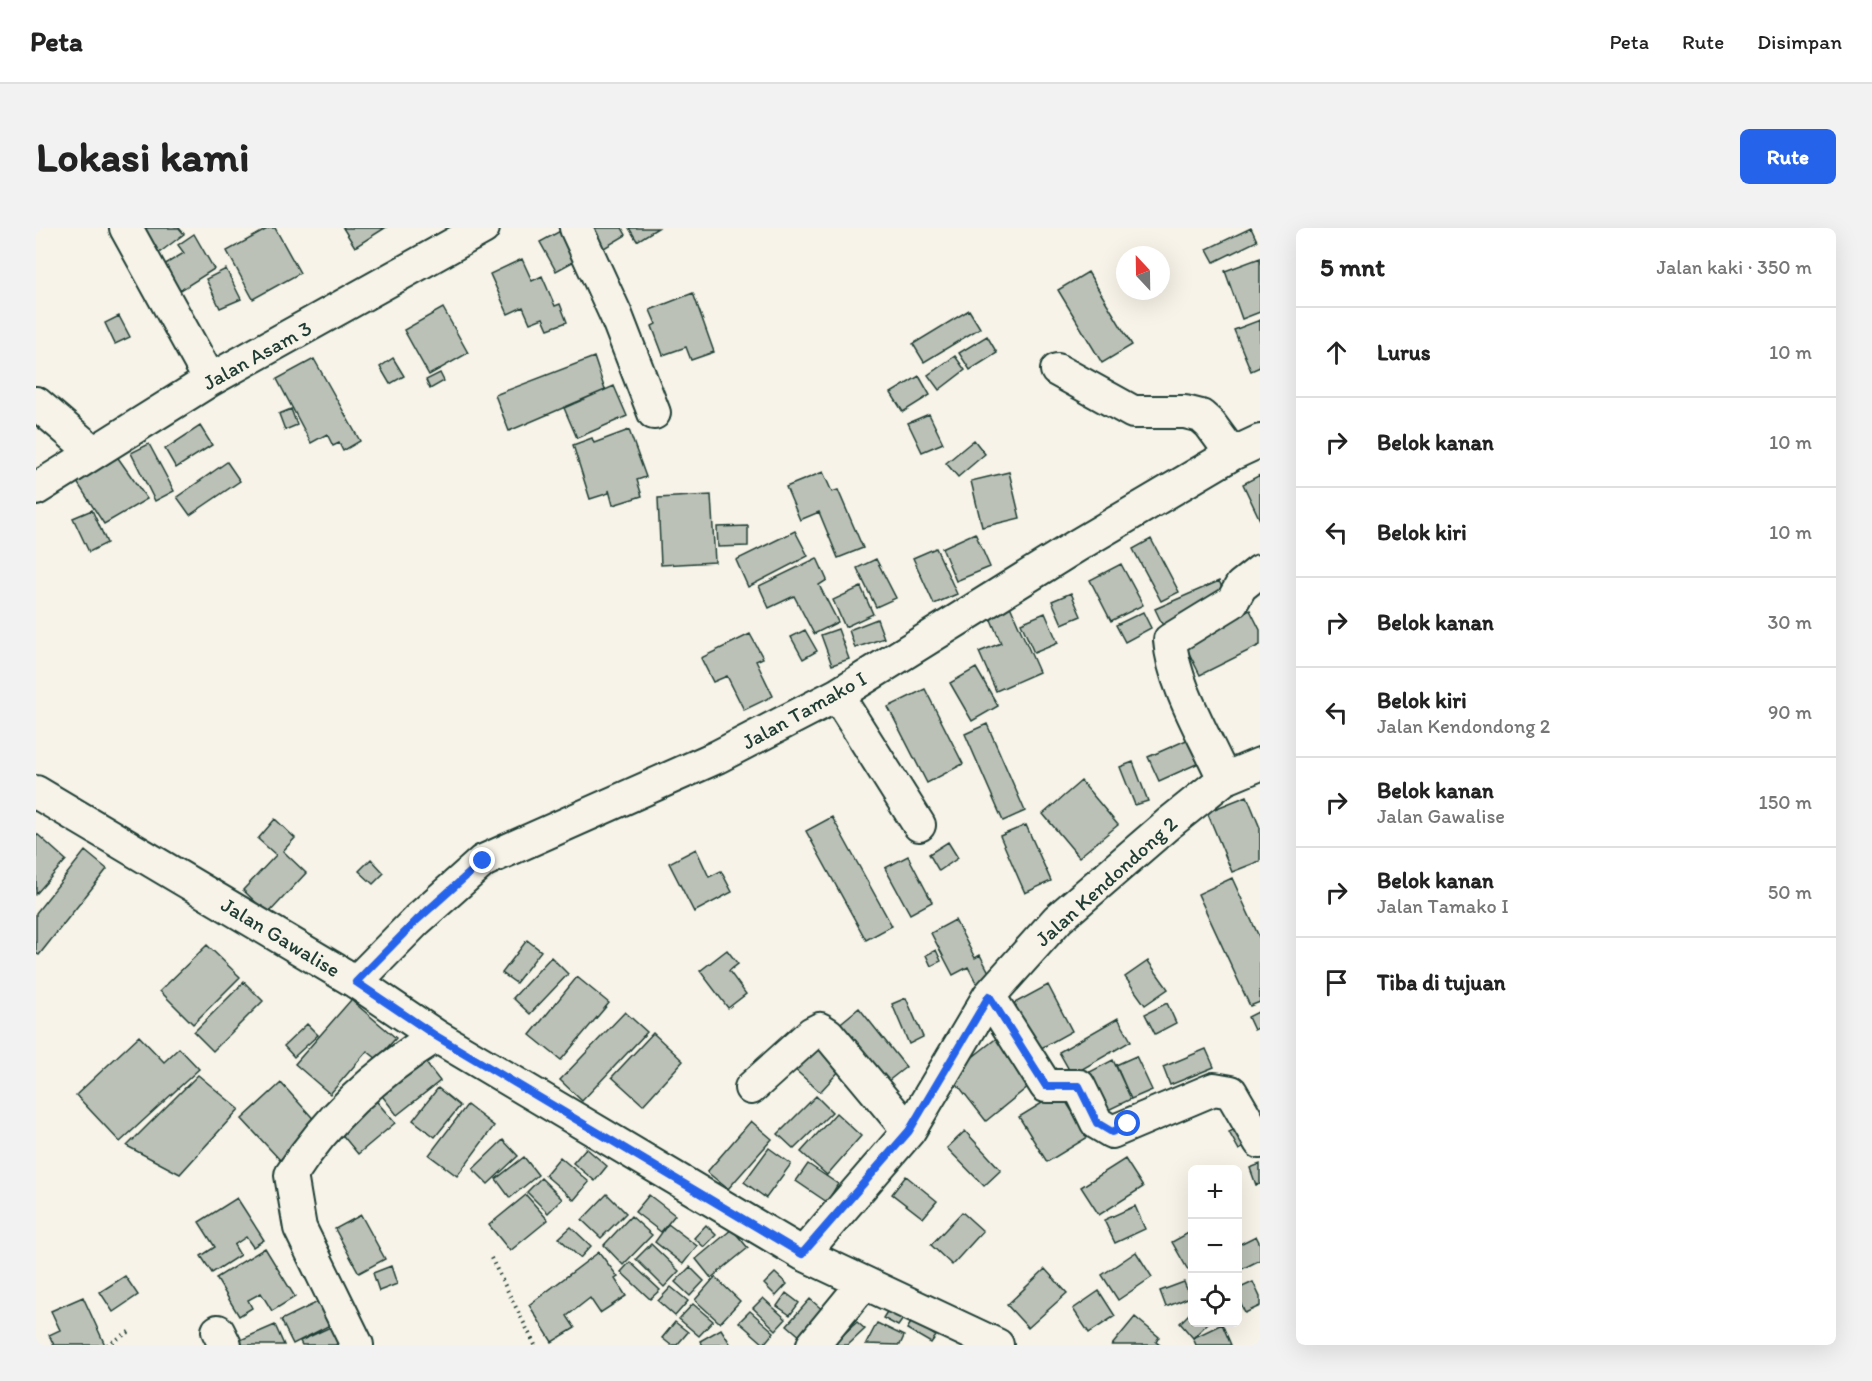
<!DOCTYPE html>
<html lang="id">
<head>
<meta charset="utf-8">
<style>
	body { margin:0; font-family:Itim,sans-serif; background:#f2f2f2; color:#222 }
	.controls { position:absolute; right:18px; bottom:18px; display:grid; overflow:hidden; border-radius:9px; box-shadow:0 6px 24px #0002 }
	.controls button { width:54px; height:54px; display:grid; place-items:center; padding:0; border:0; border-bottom:2px solid #e0e0e0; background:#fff; color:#222; font:30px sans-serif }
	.compass { position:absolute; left:1080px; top:18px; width:54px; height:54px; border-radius:50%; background:#fff; box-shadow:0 6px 24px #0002; rotate:338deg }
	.stop { position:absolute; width:18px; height:18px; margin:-14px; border:4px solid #2563eb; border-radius:50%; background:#fff }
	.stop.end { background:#2563eb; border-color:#fff; box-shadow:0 2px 6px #0008 }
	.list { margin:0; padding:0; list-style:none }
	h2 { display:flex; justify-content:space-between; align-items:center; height:78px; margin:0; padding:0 24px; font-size:26px }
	h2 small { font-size:20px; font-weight:400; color:#767676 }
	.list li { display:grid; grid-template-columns:39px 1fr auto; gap:18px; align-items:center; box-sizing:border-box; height:90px; padding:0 24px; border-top:2px solid #e0e0e0 }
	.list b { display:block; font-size:22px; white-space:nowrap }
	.list p { margin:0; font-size:20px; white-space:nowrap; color:#767676 }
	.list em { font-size:20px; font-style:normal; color:#767676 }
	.icon { flex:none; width:33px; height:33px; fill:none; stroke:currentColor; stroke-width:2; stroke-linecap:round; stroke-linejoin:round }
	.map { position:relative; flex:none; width:1224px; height:1117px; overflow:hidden; border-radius:9px }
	header { display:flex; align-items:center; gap:36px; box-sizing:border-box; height:84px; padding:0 30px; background:#fff; border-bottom:2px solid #e0e0e0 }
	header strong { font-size:28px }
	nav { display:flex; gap:33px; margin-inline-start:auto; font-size:21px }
	.intro { display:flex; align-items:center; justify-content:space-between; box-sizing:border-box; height:144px; padding:0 36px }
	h1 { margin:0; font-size:42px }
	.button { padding:15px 27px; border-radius:9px; background:#2563eb; color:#fff; font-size:21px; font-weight:700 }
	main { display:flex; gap:36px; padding:0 36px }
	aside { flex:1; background:#fff; border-radius:9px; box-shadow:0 6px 24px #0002 }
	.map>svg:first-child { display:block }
</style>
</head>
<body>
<header>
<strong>Peta</strong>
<nav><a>Peta</a><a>Rute</a><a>Disimpan</a></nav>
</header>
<div class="intro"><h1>Lokasi kami</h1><a class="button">Rute</a></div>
<main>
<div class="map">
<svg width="1224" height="1117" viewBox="0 0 1224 1117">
	<rect width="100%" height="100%" fill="#f7f3e8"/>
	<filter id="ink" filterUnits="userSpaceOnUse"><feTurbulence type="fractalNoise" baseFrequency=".0167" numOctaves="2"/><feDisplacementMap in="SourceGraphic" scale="12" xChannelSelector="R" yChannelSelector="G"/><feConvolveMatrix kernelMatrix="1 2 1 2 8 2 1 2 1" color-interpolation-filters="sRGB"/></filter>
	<g filter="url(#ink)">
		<path fill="#bbc1b6" stroke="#1f3d34" stroke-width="1.5" d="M101 0H143L148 6 119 28Z
			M233 0H239L264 45 217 71 191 23Z
			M307 0H349L319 19Z
			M549 0H586L590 7 563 23Z
			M593 0H622L601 13Z
			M1215 0 1221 13 1178 34 1171 21Z
			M528 1 544 30 520 43 504 14Z
			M158 6 178 41 137 67 121 41 148 25 142 17Z
			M1224 30V84L1206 91 1189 43Z
			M486 31 496 53 506 48 519 78 524 76 531 94 512 101 507 90 494 95 487 79 472 86 454 46Z
			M190 41 205 71 184 80 170 51Z
			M1052 44 1096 117 1066 135 1022 62Z
			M657 65 678 124 655 132 650 119 627 127 616 98 620 96 614 82Z
			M407 80 432 125 393 147 368 102Z
			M933 82 944 100 888 134 877 116Z
			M83 88 94 109 79 116 69 95Z
			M1224 92V139L1215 143 1198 102Z
			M951 108 961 125 934 142 923 125Z
			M919 128 929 142 903 162 892 147Z
			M558 129 569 162 473 203 459 167Z
			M357 130 368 148 354 156 344 139Z
			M278 131 324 213 307 223 303 215 297 218 291 206 275 215 241 151Z
			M404 145 408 153 394 161 390 152Z
			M883 148 894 167 867 184 855 165Z
			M578 158 591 188 541 210 528 180Z
			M255 181 261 197 249 202 243 186Z
			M893 186 907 215 886 224 872 195Z
			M164 198 176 217 140 240 129 221Z
			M593 202 610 249 601 252 606 268 577 277 573 262V265L554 271 537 217 556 210 558 215Z
			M938 212 949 226 922 249 910 235Z
			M113 216 138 263 119 273 95 225Z
			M80 227 111 271 68 296 39 251Z
			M191 234 204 253 154 287 141 269Z
			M787 244 796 264 802 262 827 320 802 330 783 284 764 292 750 259Z
			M973 244 984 290 946 299 935 253Z
			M1224 247V292L1207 256Z
			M675 267 679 334 625 337 622 270Z
			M56 282 71 315 53 324 37 290Z
			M712 298V318L682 319 681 299Z
			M759 303 772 328 712 359 700 332Z
			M939 305 954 339 920 353 906 320Z
			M1115 311 1143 364 1125 373 1097 321Z
			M900 320 921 366 898 376 877 330Z
			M781 330 791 352 783 357 802 394 778 406 758 368 733 380 723 358Z
			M840 331 860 370 840 379 821 340Z
			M1085 336 1107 377 1075 393 1054 352Z
			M1183 353 1191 370 1130 404 1119 381Z
			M825 359 837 386 809 399 797 372Z
			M1035 365 1045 388 1026 396 1016 373Z
			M974 378 1003 444 960 463 943 424 965 415 953 387Z
			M1214 382 1224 402V417L1164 447 1148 415Z
			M1107 384 1115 400 1089 414 1080 397Z
			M1009 385 1022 415 998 425 985 395Z
			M841 391 848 410 819 420 813 402Z
			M802 401 813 431 796 437 785 407Z
			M769 402 781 423 767 431 755 409Z
			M714 406 727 430 720 433 737 468 708 482 691 448 677 454 665 430Z
			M940 440 962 478 936 493 914 455Z
			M889 461 927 536 891 555 852 479Z
			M951 496 989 583 967 593 929 506Z
			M1155 510 1165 534 1123 553 1112 529Z
			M1097 534 1112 573 1099 577 1084 539Z
			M1045 553 1082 597 1043 629 1007 586Z
			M1211 568 1224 600V633L1196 644 1171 584Z
			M796 589 856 698 830 712 770 603Z
			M239 591 259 610 247 623 270 645 232 686 207 662 240 627 222 611Z
			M990 597 1015 653 989 665 964 608Z
			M0 605 30 632 0 666Z
			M912 614 922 630 903 643 893 626Z
			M660 621 673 649 685 643 696 664 658 684 633 635Z
			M49 623 71 641 3 727 0 725V685Z
			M872 628 896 674 874 686 849 640Z
			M335 631 348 645 337 656 323 643Z
			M1196 650 1224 711V774L1214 778 1162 666Z
			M919 692 939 730 944 727 957 752 943 760 932 739 917 747 895 705Z
			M491 712 505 723 480 755 466 745Z
			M171 717 204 749 157 796 124 763Z
			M691 722 702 736 693 743 710 766 692 780 664 743Z
			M900 722 905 733 895 738 890 727Z
			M515 729 532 746 494 786 477 770Z
			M1112 733 1132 761 1109 777 1089 749Z
			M541 749 573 775 525 832 494 807Z
			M208 754 227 773 177 823 158 804Z
			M1012 757 1036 803 1000 823 975 777Z
			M870 770 887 809 873 816 856 776Z
			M315 772 360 810 341 831 331 823 294 866 259 836Z
			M1131 775 1140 795 1119 806 1109 786Z
			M823 780 870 839 847 857 801 798Z
			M1224 783V799L1218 802 1212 789Z
			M589 784 611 804 546 873 524 852Z
			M1082 790 1095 813 1036 847 1023 824Z
			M271 796 282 807 258 829 248 818Z
			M617 805 647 833 607 877 576 849Z
			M103 808 128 834 143 820 163 841 84 914 40 867Z
			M962 809 998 854 950 893 914 847Z
			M777 814 806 840 784 864 755 838Z
			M1170 821 1178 839 1134 857 1127 839Z
			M383 826 404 853 361 887 340 860Z
			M1100 828 1116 862 1095 871 1080 837Z
			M1077 832 1095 871 1070 883 1052 845Z
			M162 847 203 881 144 946 91 918Z
			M245 855 283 897 244 932 206 891Z
			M402 860 424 878 399 909 377 892Z
			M1024 864 1052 909 1011 934 983 889Z
			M336 868 359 895 322 926 299 898Z
			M780 868 796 884 758 921 742 906Z
			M431 877 458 898 421 948 393 927Z
			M800 885 825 908 791 947 765 924Z
			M715 893 736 911 692 961 671 944Z
			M1211 895 1220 913 1203 922 1193 904Z
			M929 903 965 942 948 958 911 920Z
			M467 912 482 928 452 956 437 941Z
			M550 920 571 938 559 953 537 935Z
			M733 920 755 936 730 970 708 954Z
			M488 929 502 947 474 970 460 951Z
			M524 929 553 954 538 972 509 947Z
			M1089 931 1107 959 1063 987 1045 959Z
			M772 936 802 956 791 974 760 953Z
			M1224 936V956L1220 957 1214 940Z
			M870 948 901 973 887 990 856 966Z
			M505 950 526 971 512 985 491 964Z
			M571 966 590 985 565 1010 546 992Z
			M490 967 512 992 474 1023 453 997Z
			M613 967 639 987 625 1004 599 984Z
			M201 970 228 1012 217 1019 210 1009 198 1017 204 1027 176 1045 165 1028 179 1019 163 994Z
			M1099 978 1109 1001 1079 1015 1068 992Z
			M926 984 947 1003 916 1037 895 1017Z
			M325 987 349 1031 323 1045 299 1001Z
			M595 988 616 1007 587 1037 568 1017Z
			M632 996 661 1018 647 1036 619 1014Z
			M670 997 680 1007 668 1019 658 1010Z
			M535 999 555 1018 544 1030 523 1010Z
			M696 1001 712 1020 675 1050 660 1031Z
			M1156 1003V1039L1152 1042 1136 1014Z
			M1220 1008 1224 1016V1032L1204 1042 1202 1017Z
			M615 1016 643 1043 628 1059 600 1031Z
			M229 1020 259 1069 236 1083 225 1065 212 1072 216 1080 203 1088 180 1050Z
			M563 1024 582 1049 579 1051 590 1068 564 1085 554 1070 531 1088 539 1100 516 1114 493 1077Z
			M1100 1024 1116 1049 1082 1072 1066 1047Z
			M594 1034 624 1062 614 1071 585 1044Z
			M355 1038 361 1056 343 1063 337 1045Z
			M654 1039 668 1053 654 1068 639 1054Z
			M1009 1041 1031 1065 992 1100 971 1077Z
			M739 1045 751 1056 740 1068 728 1056Z
			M89 1048 102 1067 77 1084 64 1064Z
			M679 1049 704 1073 684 1095 659 1072Z
			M1148 1054 1154 1069 1130 1079 1124 1063Z
			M1217 1054 1224 1069V1078L1209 1085 1202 1070V1061Z
			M635 1059 652 1073 639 1088 622 1073Z
			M1063 1063 1079 1088 1053 1105 1037 1081Z
			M750 1065 763 1075 754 1087 741 1078Z
			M47 1069 69 1117H18L13 1107 24 1102 15 1083Z
			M727 1070 750 1091 740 1102 717 1080Z
			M774 1071 789 1084 766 1110 751 1097Z
			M286 1072 298 1095 257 1116 245 1092Z
			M657 1076 677 1093 663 1108 643 1091Z
			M852 1082 867 1091 862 1098 847 1090Z
			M714 1083 738 1104 728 1116 703 1094Z
			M1156 1083V1094H1173L1157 1110 1144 1095Z
			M1099 1089 1123 1109 1120 1114 1124 1117H1076Z
			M876 1093 900 1108 895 1115 871 1101Z
			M639 1094 652 1104 641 1117H635L626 1110Z
			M821 1094 829 1101 812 1117H796Z
			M303 1095 310 1112 299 1117H266L264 1113Z
			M841 1095 868 1108 864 1117 830 1116Z
			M1186 1096 1195 1117H1160L1157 1110Z
			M239 1097 248 1117H204L202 1113Z
			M685 1101 695 1117H667L664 1113Z"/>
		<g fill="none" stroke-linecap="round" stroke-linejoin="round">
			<defs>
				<path id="minor" d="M90 0 174 152
					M540 0 580 87 618 185
					M1021 142 1097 184H1149L1165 188 1174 196 1196 226
					M0 175 57 224
					M0 261 174 152 447 0
					M801 467 883 597
					M1188 551C1170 510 1137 457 1134 412L1196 374 1205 358 1224 343
					M0 564 320 754 400 808 767 1026 961 1117
					M320 754 381 692 447 633 681 529 801 467 1042 317 1196 226 1224 213
					M953 768 1010 858H1043L1061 895 1076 904 1178 861 1195 864 1224 914
					M715 860 776 805 784 801 792 806 873 903
					M767 1026 873 903 953 768 1022 691 1132 596 1188 551 1224 536
					M182 1103 189 1117
					M321 1117 264 1000 255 947C293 888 342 844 400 808
					M777 1117 827 1056"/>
			</defs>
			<use href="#minor" stroke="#1f3d34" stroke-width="36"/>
			<path stroke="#1f3d34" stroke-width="4" stroke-dasharray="1.5 4.5" stroke-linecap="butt" d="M455 1030 499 1117
				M71 1117 93 1104"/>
			<use href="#minor" stroke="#f7f3e8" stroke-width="32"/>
		</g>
	</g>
	<g fill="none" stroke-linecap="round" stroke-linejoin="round" filter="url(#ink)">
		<path stroke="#2563eb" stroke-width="8" d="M447 633 381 692 320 754 400 808 766 1026 873 903 953 768 1010 858H1043L1061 895 1076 904 1092 896"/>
	</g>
	<g text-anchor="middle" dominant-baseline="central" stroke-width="4.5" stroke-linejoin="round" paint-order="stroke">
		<g font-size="21" fill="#1f3d34" stroke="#f7f3e8">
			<text transform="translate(221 127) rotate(-29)">Jalan Asam 3</text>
			<text transform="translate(768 482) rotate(-29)">Jalan Tamako I</text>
			<text transform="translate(1070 653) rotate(-42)">Jalan Kendondong 2</text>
			<text transform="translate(245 709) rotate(31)">Jalan Gawalise</text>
		</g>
	</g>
</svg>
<div class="controls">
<button>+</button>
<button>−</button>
<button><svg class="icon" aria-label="locate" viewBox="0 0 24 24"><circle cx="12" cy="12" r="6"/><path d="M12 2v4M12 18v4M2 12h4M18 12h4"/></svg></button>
</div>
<svg class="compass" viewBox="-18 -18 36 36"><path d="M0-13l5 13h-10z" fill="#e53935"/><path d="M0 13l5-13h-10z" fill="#767676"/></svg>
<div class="stop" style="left:1092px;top:896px"></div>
<div class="stop end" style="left:447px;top:633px"></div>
</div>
<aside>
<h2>5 mnt<small>Jalan kaki · 350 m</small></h2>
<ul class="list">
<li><svg class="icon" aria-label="ahead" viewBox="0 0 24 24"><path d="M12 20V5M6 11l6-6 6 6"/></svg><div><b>Lurus</b></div><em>10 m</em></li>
<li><svg class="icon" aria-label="right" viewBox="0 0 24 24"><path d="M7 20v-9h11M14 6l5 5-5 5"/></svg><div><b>Belok kanan</b></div><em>10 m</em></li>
<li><svg class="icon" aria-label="left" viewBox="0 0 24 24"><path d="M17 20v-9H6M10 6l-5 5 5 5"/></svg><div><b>Belok kiri</b></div><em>10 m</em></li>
<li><svg class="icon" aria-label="right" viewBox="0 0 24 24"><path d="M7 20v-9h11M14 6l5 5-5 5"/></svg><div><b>Belok kanan</b></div><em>30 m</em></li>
<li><svg class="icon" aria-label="left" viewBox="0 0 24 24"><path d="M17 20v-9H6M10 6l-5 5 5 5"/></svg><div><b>Belok kiri</b><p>Jalan Kendondong 2</p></div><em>90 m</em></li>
<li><svg class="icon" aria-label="right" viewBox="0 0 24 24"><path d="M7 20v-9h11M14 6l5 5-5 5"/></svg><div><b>Belok kanan</b><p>Jalan Gawalise</p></div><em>150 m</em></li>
<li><svg class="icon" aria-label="right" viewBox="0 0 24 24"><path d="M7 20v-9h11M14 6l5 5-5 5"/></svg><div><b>Belok kanan</b><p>Jalan Tamako I</p></div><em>50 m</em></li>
<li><svg class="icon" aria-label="arrive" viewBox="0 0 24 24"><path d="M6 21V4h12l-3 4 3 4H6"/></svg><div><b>Tiba di tujuan</b></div></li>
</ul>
</aside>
</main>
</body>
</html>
